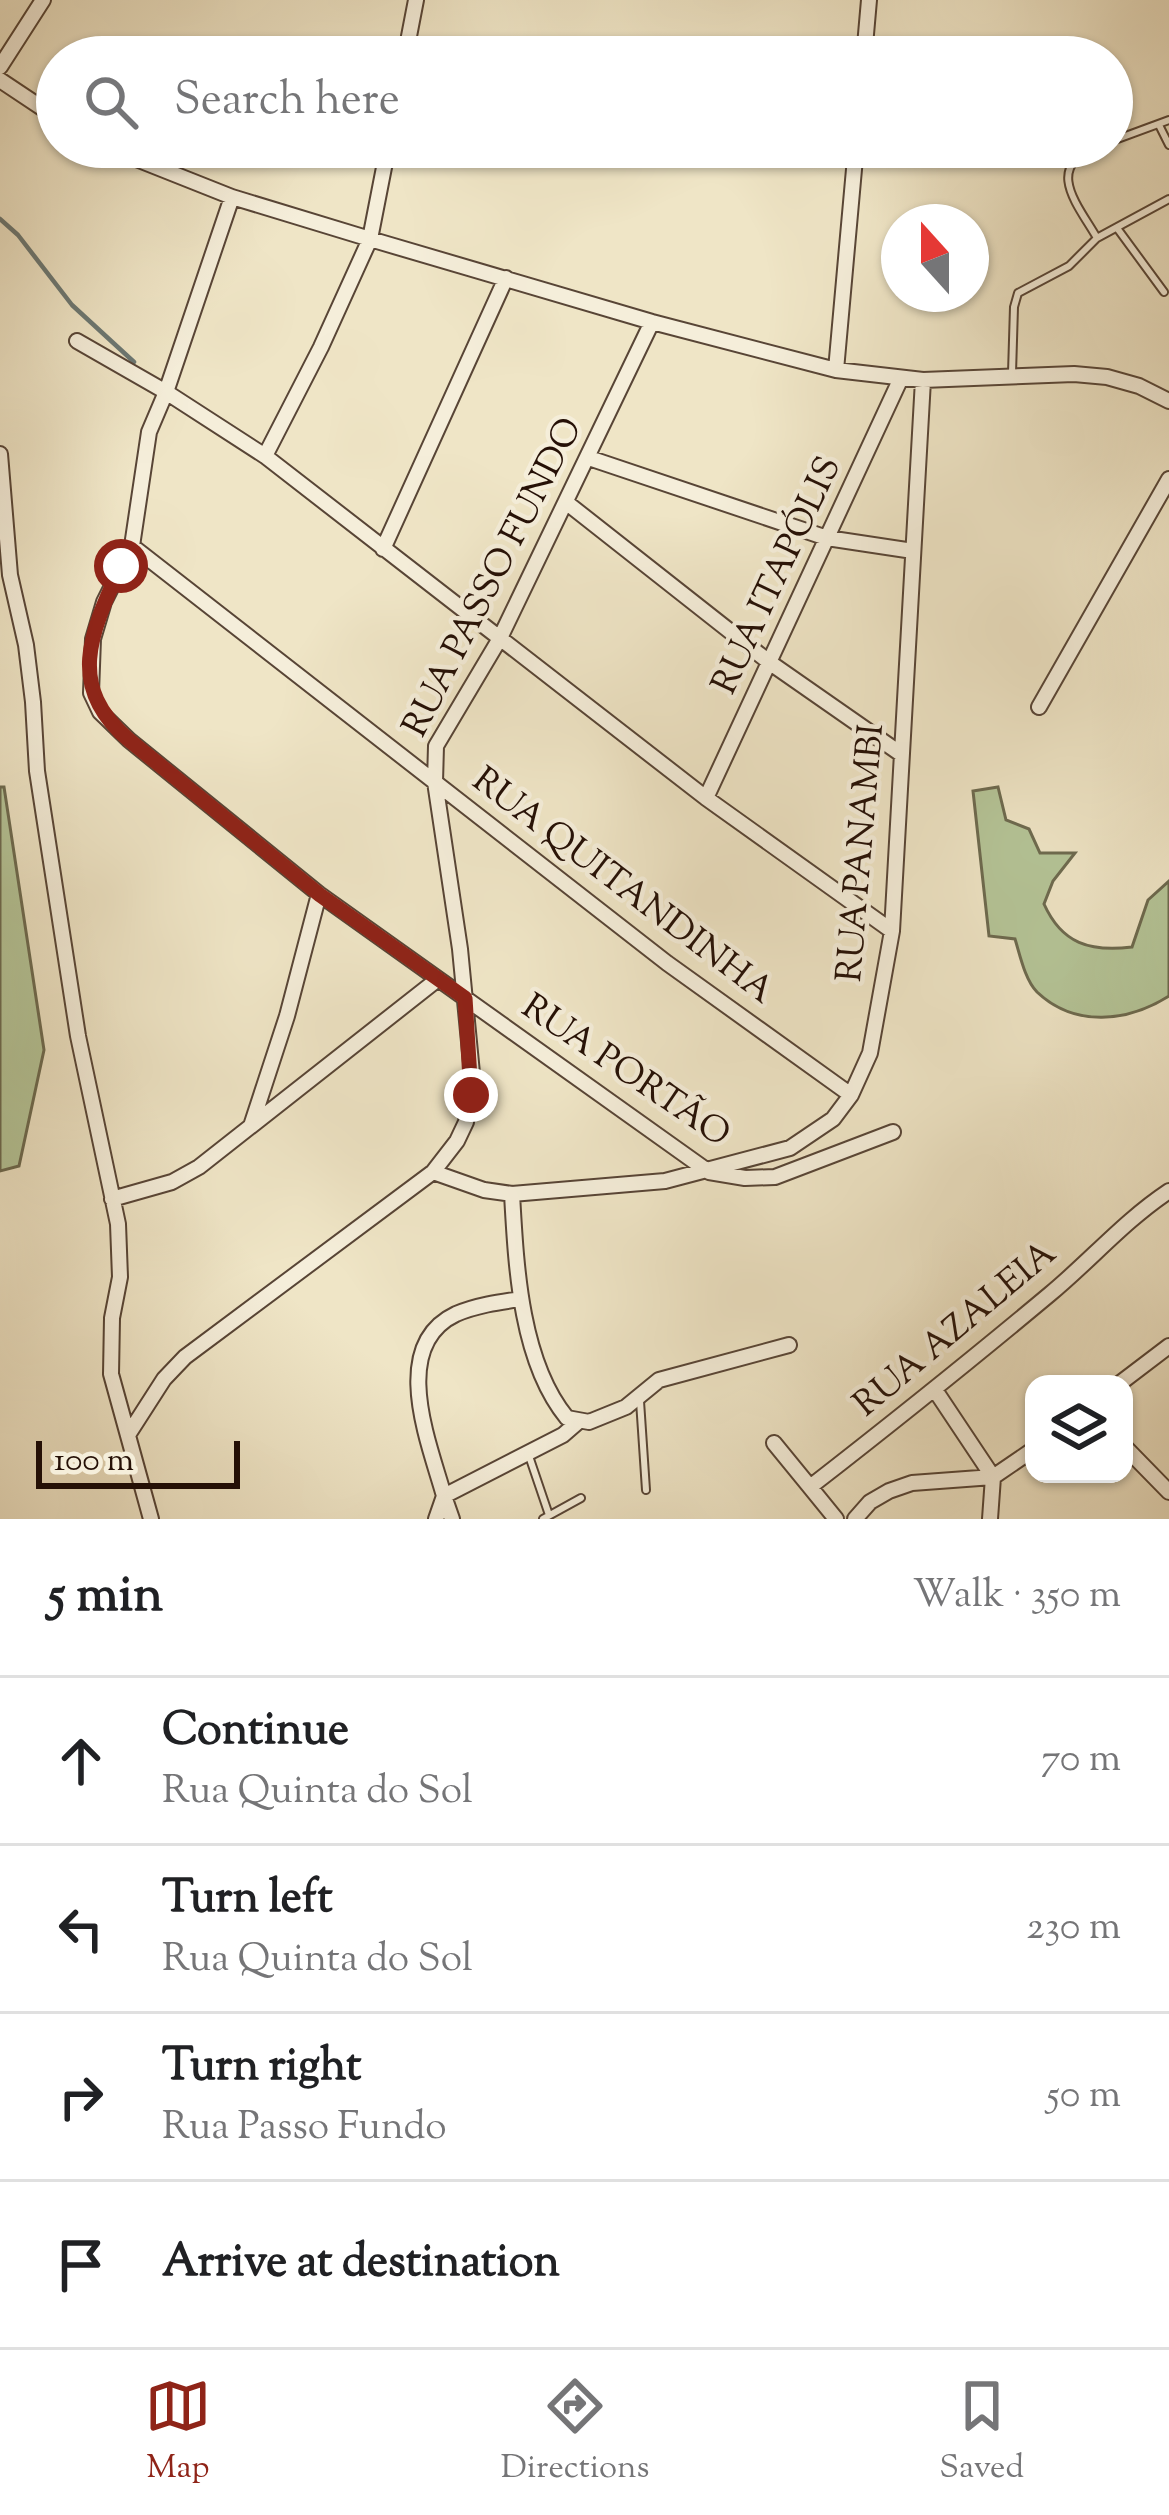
<!DOCTYPE html>
<html lang="en">
<head>
<meta charset="utf-8">
<style>
	body { margin:0; font-family:"Sorts Mill Goudy",serif; background:#f6f6f6; color:#202124 }
	.controls { position:absolute; right:36px; bottom:36px; display:grid; overflow:hidden; border-radius:24px; box-shadow:0 3px 9px #0004 }
	.controls button { width:108px; height:108px; display:grid; place-items:center; padding:0; border:0; border-bottom:3px solid #e0e0e0; background:#fff; color:#202124; font:60px sans-serif }
	.compass { position:absolute; left:881px; top:204px; width:108px; height:108px; border-radius:50%; background:#fff; box-shadow:0 3px 9px #0004; rotate:339deg }
	.scale { position:absolute; left:36px; bottom:30px; width:204px; box-sizing:border-box; padding-left:12px; border:6px solid #251006; border-top:0; font-size:33px; line-height:42px; white-space:nowrap; color:#251006; -webkit-text-stroke:9px #f5eeda; paint-order:stroke }
	.stop { position:absolute; width:36px; height:36px; margin:-27px; border:9px solid #8f2418; border-radius:50%; background:#fff }
	.stop.end { background:#8f2418; border-color:#fff; box-shadow:0 3px 12px #0008 }
	.list { margin:0; padding:0; list-style:none }
	h2 { display:flex; justify-content:space-between; align-items:center; height:156px; margin:0; padding:0 48px; font-size:51px }
	h2 small { font-size:39px; font-weight:400; color:#757577 }
	.list li { display:grid; grid-template-columns:78px 1fr auto; gap:36px; align-items:center; box-sizing:border-box; height:168px; padding:0 48px; border-top:3px solid #e0e0e0 }
	.list b { display:block; font-size:45px; white-space:nowrap }
	.list p { margin:0; font-size:39px; white-space:nowrap; color:#757577 }
	.list em { font-size:39px; font-style:normal; color:#757577 }
	.icon { flex:none; width:66px; height:66px; fill:none; stroke:currentColor; stroke-width:2; stroke-linecap:round; stroke-linejoin:round }
	.map { position:relative; flex:none; width:1169px; height:1519px; overflow:hidden }
	.search { position:absolute; background:#fff; box-shadow:0 3px 9px #0004; left:36px; right:36px; top:36px; height:132px; display:flex; align-items:center; gap:30px; box-sizing:border-box; padding:0 42px; border-radius:66px; color:#757577; font-size:45px }
	.sheet { height:828px; background:#fff }
	nav { display:flex; justify-content:space-around; align-items:center; box-sizing:border-box; height:168px; border-top:3px solid #e0e0e0; background:#fff; font-size:33px; color:#757577 }
	nav a { display:grid; justify-items:center; gap:6px }
	nav .on { color:#8f2418 }
	.map>svg:first-child { display:block }
</style>
</head>
<body>
<div class="map">
<svg width="1169" height="1519" viewBox="0 0 1169 1519">
	<rect width="100%" height="100%" fill="#efe5c6"/>
	<filter id="stains"><feTurbulence type="fractalNoise" baseFrequency=".00167" numOctaves="4"/><feColorMatrix values="0 0 0 0 .2 0 0 0 0 .09 0 0 0 0 .02 0 0 0 .5 -.17"/></filter>
	<radialGradient id="worn" r=".72"><stop offset=".6" stop-color="#630" stop-opacity="0"/><stop offset="1" stop-color="#630" stop-opacity=".3"/></radialGradient>
	<path fill="#b5c598" stroke="#6d6a4f" stroke-width="3" d="M0 787H4L44 1050 19 1166 0 1171Z
		M998 787 1006 820 1029 829 1040 853H1075L1053 881 1044 904C1062 944 1090 952 1132 947L1148 900 1169 881V996C1128 1022 1075 1028 1037 992 1025 980 1020 955 1015 939L989 936 973 791Z"/>
	<g fill="none" stroke-linecap="round" stroke-linejoin="round">
		<path stroke="#6c7873" stroke-width="4.5" d="M0 219 18 235 72 305 134 362"/>
		<defs>
			<path id="service" d="M1159 125 1169 145
				M1112 141 1169 120
				M1095 147C1044 168 1078 205 1097 238
				M1117 228 1164 292
				M1012 373 1014 307 1018 293 1069 266 1097 238 1169 199
				M640 1401 646 1490
				M529 1456 549 1515
				M543 1519 581 1498"/>
			<path id="minor" d="M405 57 416 0
				M864 57 869 0
				M0 67 43 0
				M0 80 57 118
				M106 147 232 197 370 239 652 322 836 370 923 380 1074 374 1107 377 1139 386 1169 401
				M232 197 166 392 149 432 132 546 104 602 93 639 91 693 100 712 129 740 319 894 709 1172 745 1178 775 1177 893 1132
				M77 341 166 392 265 456 706 798 892 931
				M836 370 856 147
				M0 454 10 575 26 645 33 702 37 771 78 1036 118 1224 120 1277 112 1318 111 1374 151 1519
				M265 456 321 347 370 239 388 147
				M589 458 827 538 913 551
				M567 503 769 662 901 754
				M132 546 667 963 851 1095
				M383 549 506 278
				M1039 707 1169 479
				M706 798 901 378
				M251 1126 287 1016 319 894
				M433 1172 484 1190 512 1194 665 1181 790 1148 833 1119 851 1095 870 1053 892 931 923 380
				M512 1194C516 1264 520 1361 567 1418L589 1422 626 1407 659 1380 789 1345
				M112 1199 172 1182 199 1167 438 979
				M521 1299C500 1302 477 1305 456 1314 388 1346 430 1445 444 1496L563 1435 578 1422
				M1119 1384 1169 1346
				M935 1390 993 1477 990 1519
				M128 1435 164 1379 185 1357 433 1172 457 1141 466 1122 472 1073 460 949 435 782 436 746 499 640 652 322
				M774 1443 810 1487
				M1124 1446 1169 1492
				M436 1519 444 1496 452 1519
				M836 1519 810 1487C891 1424 971 1360 1050 1294 1091 1260 1124 1221 1169 1191
				M855 1519 870 1502 889 1491 912 1483 993 1477 1034 1449"/>
		</defs>
		<use href="#service" stroke="#584536" stroke-width="10"/>
		<use href="#minor" stroke="#584536" stroke-width="18"/>
		<use href="#service" stroke="#f5eeda" stroke-width="6"/>
		<use href="#minor" stroke="#f5eeda" stroke-width="14"/>
	</g>
	<g fill="none" stroke-linecap="round" stroke-linejoin="round">
		<path stroke="#8f2418" stroke-width="15" d="M121 566C91 632 65 686 129 740L320 895 465 998 471 1095"/>
	</g>
	<g text-anchor="middle" dominant-baseline="central" stroke-width="9" stroke-linejoin="round" paint-order="stroke">
		<g font-size="36" fill="#251006" stroke="#f5eeda">
			<text transform="translate(778 576) rotate(-65)">RUA ITAPÓLIS</text>
			<text transform="translate(494 578) rotate(-63)">RUA PASSO FUNDO</text>
			<text transform="translate(862 853) rotate(-85)">RUA PANAMBI</text>
			<text transform="translate(622 887) rotate(37)">RUA QUITANDINHA</text>
			<text transform="translate(625 1072) rotate(34)">RUA PORTÃO</text>
			<text transform="translate(956 1330) rotate(-40)">RUA AZALEIA</text>
		</g>
	</g>
	<rect width="100%" height="100%" filter="url(#stains)"/>
	<rect width="100%" height="100%" fill="url(#worn)"/>
</svg>
<div class="controls">
<button><svg class="icon" aria-label="layers" viewBox="0 0 24 24"><path d="M12 4l9 5-9 5-9-5zM3 14l9 5 9-5"/></svg></button>
</div>
<svg class="compass" viewBox="-18 -18 36 36"><path d="M0-13l5 13h-10z" fill="#e53935"/><path d="M0 13l5-13h-10z" fill="#757577"/></svg>
<div class="scale">100 m</div>
<div class="stop" style="left:121px;top:566px"></div>
<div class="stop end" style="left:471px;top:1095px"></div>
<div class="search"><svg class="icon" aria-label="search" viewBox="0 0 24 24"><circle cx="10" cy="10" r="6"/><path d="M15 15l6 6"/></svg>Search here</div>
</div>
<section class="sheet">
<h2>5 min<small>Walk · 350 m</small></h2>
<ul class="list">
<li><svg class="icon" aria-label="ahead" viewBox="0 0 24 24"><path d="M12 20V5M6 11l6-6 6 6"/></svg><div><b>Continue</b><p>Rua Quinta do Sol</p></div><em>70 m</em></li>
<li><svg class="icon" aria-label="left" viewBox="0 0 24 24"><path d="M17 20v-9H6M10 6l-5 5 5 5"/></svg><div><b>Turn left</b><p>Rua Quinta do Sol</p></div><em>230 m</em></li>
<li><svg class="icon" aria-label="right" viewBox="0 0 24 24"><path d="M7 20v-9h11M14 6l5 5-5 5"/></svg><div><b>Turn right</b><p>Rua Passo Fundo</p></div><em>50 m</em></li>
<li><svg class="icon" aria-label="arrive" viewBox="0 0 24 24"><path d="M6 21V4h12l-3 4 3 4H6"/></svg><div><b>Arrive at destination</b></div></li>
</ul>
</section>
<nav>
<a class="on"><svg class="icon" aria-label="map" viewBox="0 0 24 24"><path d="M3 6l6-2 6 2 6-2v14l-6 2-6-2-6 2zM9 4v14M15 6v14"/></svg>Map</a>
<a><svg class="icon" aria-label="directions" viewBox="0 0 24 24"><path d="M12 3l9 9-9 9-9-9zM9 14v-3h6M13 9l2 2-2 2"/></svg>Directions</a>
<a><svg class="icon" aria-label="saved" viewBox="0 0 24 24"><path d="M7 4h10v16l-5-4-5 4z"/></svg>Saved</a>
</nav>
</body>
</html>
